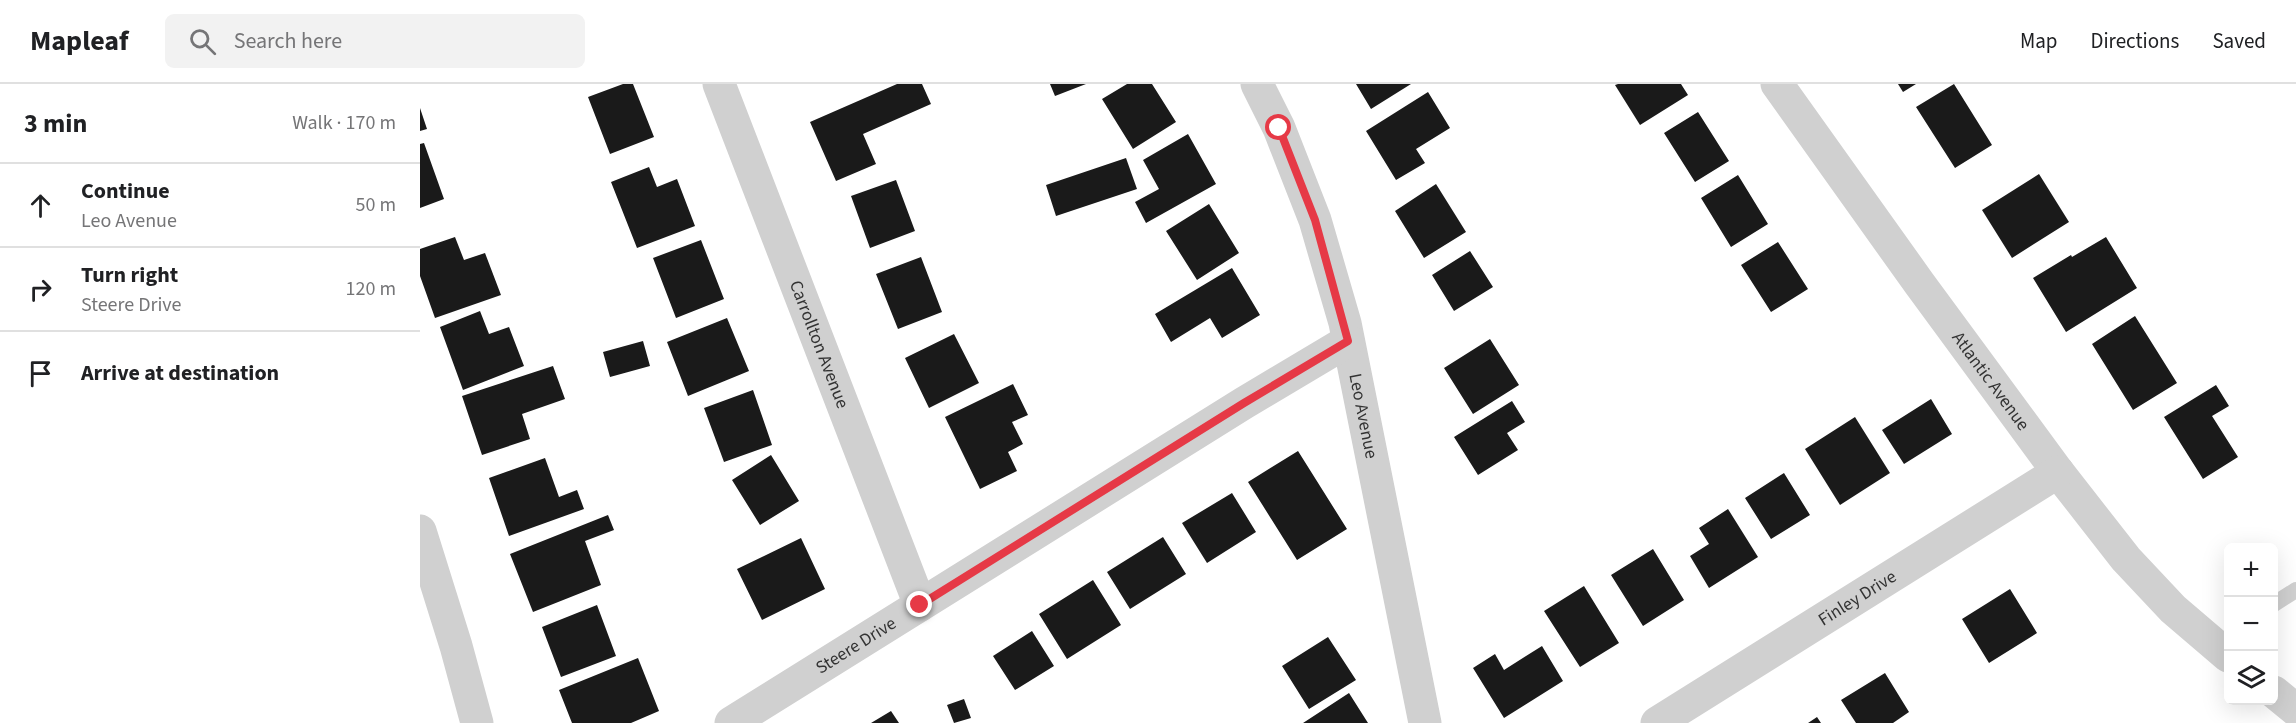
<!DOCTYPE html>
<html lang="en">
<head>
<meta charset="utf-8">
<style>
	body { margin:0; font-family:"Source Sans 3",sans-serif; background:#f2f2f2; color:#202124 }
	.controls { position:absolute; right:18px; bottom:18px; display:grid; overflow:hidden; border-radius:9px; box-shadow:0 6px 24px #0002 }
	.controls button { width:54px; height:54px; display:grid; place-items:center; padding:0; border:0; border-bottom:2px solid #e0e0e0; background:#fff; color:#202124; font:30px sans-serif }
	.stop { position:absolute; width:18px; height:18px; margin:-14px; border:4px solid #e63946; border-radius:50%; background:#fff }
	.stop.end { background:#e63946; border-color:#fff; box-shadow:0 2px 6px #0008 }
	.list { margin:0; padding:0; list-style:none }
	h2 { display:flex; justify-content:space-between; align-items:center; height:78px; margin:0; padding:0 24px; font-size:26px }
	h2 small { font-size:20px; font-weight:400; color:#757577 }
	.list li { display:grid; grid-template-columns:39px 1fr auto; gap:18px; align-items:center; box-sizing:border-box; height:84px; padding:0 24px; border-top:2px solid #e0e0e0 }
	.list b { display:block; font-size:22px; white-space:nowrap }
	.list p { margin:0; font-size:20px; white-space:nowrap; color:#757577 }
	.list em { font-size:20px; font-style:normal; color:#757577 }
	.icon { flex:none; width:33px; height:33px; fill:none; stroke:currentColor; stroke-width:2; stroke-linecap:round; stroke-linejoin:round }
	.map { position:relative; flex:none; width:1876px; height:639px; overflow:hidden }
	header { display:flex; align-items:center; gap:36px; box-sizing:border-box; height:84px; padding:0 30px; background:#fff; border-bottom:2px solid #e0e0e0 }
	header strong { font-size:28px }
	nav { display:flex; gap:33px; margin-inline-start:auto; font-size:21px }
	.search { width:420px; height:54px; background:#f2f2f2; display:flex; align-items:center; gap:15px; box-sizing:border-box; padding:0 21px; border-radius:9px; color:#757577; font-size:22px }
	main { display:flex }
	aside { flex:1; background:#fff }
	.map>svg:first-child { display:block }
</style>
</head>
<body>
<header>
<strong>Mapleaf</strong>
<div class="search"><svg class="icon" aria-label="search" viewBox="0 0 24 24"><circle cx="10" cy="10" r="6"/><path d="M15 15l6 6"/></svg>Search here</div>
<nav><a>Map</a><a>Directions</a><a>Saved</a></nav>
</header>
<main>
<aside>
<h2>3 min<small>Walk · 170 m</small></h2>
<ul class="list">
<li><svg class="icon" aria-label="ahead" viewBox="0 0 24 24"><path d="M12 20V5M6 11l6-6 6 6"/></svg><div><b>Continue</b><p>Leo Avenue</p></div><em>50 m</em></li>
<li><svg class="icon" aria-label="right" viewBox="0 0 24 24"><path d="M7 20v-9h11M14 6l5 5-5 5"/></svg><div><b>Turn right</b><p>Steere Drive</p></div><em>120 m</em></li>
<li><svg class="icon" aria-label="arrive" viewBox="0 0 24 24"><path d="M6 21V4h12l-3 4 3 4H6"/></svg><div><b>Arrive at destination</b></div></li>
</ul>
</aside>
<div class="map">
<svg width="1876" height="639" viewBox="0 0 1876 639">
	<rect width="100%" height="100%" fill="#fff"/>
	<path fill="#1a1a1a" d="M203 0H213L234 53 190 70 168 13Z
		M477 0H502L511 20 443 50 456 80 416 97 390 38Z
		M630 0H666L635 12Z
		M707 0H732L756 38 713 65 682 15Z
		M936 0H991L951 25Z
		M1198 0H1261L1268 11 1220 41 1195 1Z
		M1478 0H1496L1483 8Z
		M1534 0 1572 61 1535 84 1496 23Z
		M1008 8 1030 44 996 65 1005 79 976 96 946 47Z
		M0 24 7 45 0 47Z
		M1278 28 1309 77 1275 98 1244 49Z
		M768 50 796 100 726 139 715 118 739 105 723 76Z
		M4 59 24 115 0 124V60Z
		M706 74 717 105 636 132 626 101Z
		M229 83 237 103 257 95 275 142 217 164 191 98Z
		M1619 90 1649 138 1592 174 1562 126Z
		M1318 91 1348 140 1311 163 1281 114Z
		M476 96 495 147 450 164 431 112Z
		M1016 100 1046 148 1004 174 975 127Z
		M789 120 819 169 777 196 746 147Z
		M35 153 44 176 65 169 81 211 15 234 0 192V165Z
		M1686 153 1717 204 1646 248 1613 194 1651 171 1652 173Z
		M281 156 304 215 256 234 233 174Z
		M1358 158 1388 205 1351 228 1321 181Z
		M1050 167 1073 203 1034 227 1012 191Z
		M501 173 522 228 478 245 456 190Z
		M812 184 840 231 802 254 790 234 751 258 735 230Z
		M60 227 69 250 89 243 104 282 43 306 20 243Z
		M1715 232 1757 299 1713 326 1672 260Z
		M307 234 329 287 268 312 247 258Z
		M534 250 559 299 509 324 485 274Z
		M1070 255 1099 301 1053 330 1024 284Z
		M223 257 230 282 190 293 183 268Z
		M133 282 145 315 102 330 110 355 62 371 42 312Z
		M593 300 608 331 592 338 603 360 588 368 597 387 560 405 525 333Z
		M1796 301 1809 322 1792 332 1818 373 1783 395 1744 333Z
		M333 306 352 361 304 378 284 324Z
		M1511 315 1532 350 1484 380 1462 346Z
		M1092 317 1105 338 1087 349 1098 366 1058 391 1034 353Z
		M1435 333 1470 389 1420 421 1385 365Z
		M878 367 927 445 877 476 828 398Z
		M351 371 379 417 340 441 312 396Z
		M125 374 139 413 157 406 164 425 89 452 69 394Z
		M1364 389 1390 431 1351 455 1325 414Z
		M812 409 836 448 787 479 762 439Z
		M1308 425 1338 473 1289 504 1270 472 1289 460 1279 444Z
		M188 431 194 446 165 457 181 501 113 528 90 470Z
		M743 453 766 490 710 525 687 488Z
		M381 454 405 505 342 536 317 485Z
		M1233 465 1264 516 1223 542 1191 491Z
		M673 496 701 541 647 575 619 530Z
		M1164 502 1199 559 1160 583 1124 527Z
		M1590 505 1617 549 1569 579 1542 535Z
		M177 521 196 572 141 593 122 543Z
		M612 547 634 582 595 606 573 572Z
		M908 553 936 596 889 625 862 582Z
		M1122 562 1143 597 1084 634 1053 584 1075 570 1084 586Z
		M218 574 239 627 211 639H152L139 606Z
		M1465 589 1489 628 1473 639H1436L1421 616Z
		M929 609 948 639H883Z
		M544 615 551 634 534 639 527 621Z
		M471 627 479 639H451Z
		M1397 633 1401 639H1388Z"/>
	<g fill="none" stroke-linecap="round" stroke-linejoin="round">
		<path stroke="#d0d0d0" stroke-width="16" d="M1854 520 1876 506"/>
		<g stroke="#d0d0d0" stroke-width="33">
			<path id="s1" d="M299 0 500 521"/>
			<path id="s2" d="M837 0 859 44 895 136 925 239 1005 639"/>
			<path id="s3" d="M1357 0 1499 199 1638 388 1706 475 1753 525 1808 572"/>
			<path d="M0 447 36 562 57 639"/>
			<path d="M1854 608 1876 626"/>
			<path id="s4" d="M311 639 824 319 928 257"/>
			<path id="s5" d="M1237 639 1638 388"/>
		</g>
	</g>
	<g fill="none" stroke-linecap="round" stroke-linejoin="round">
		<path stroke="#e63946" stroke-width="8" d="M500 521 824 319 928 257 895 136 859 44"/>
	</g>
	<g text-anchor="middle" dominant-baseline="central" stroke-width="6" stroke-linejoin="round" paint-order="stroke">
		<g font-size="18" fill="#333" stroke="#fff">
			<text stroke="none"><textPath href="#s1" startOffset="279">Carrollton Avenue</textPath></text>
			<text stroke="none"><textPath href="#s3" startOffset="366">Atlantic Avenue</textPath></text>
			<text stroke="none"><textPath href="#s2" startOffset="350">Leo Avenue</textPath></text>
			<text stroke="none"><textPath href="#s5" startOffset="236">Finley Drive</textPath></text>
			<text stroke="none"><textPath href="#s4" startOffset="147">Steere Drive</textPath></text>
		</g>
	</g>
</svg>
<div class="controls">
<button>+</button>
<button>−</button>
<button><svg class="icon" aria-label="layers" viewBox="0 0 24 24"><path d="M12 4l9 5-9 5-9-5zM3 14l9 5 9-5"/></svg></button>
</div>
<div class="stop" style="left:859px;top:44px"></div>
<div class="stop end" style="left:500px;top:521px"></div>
</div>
</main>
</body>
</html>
